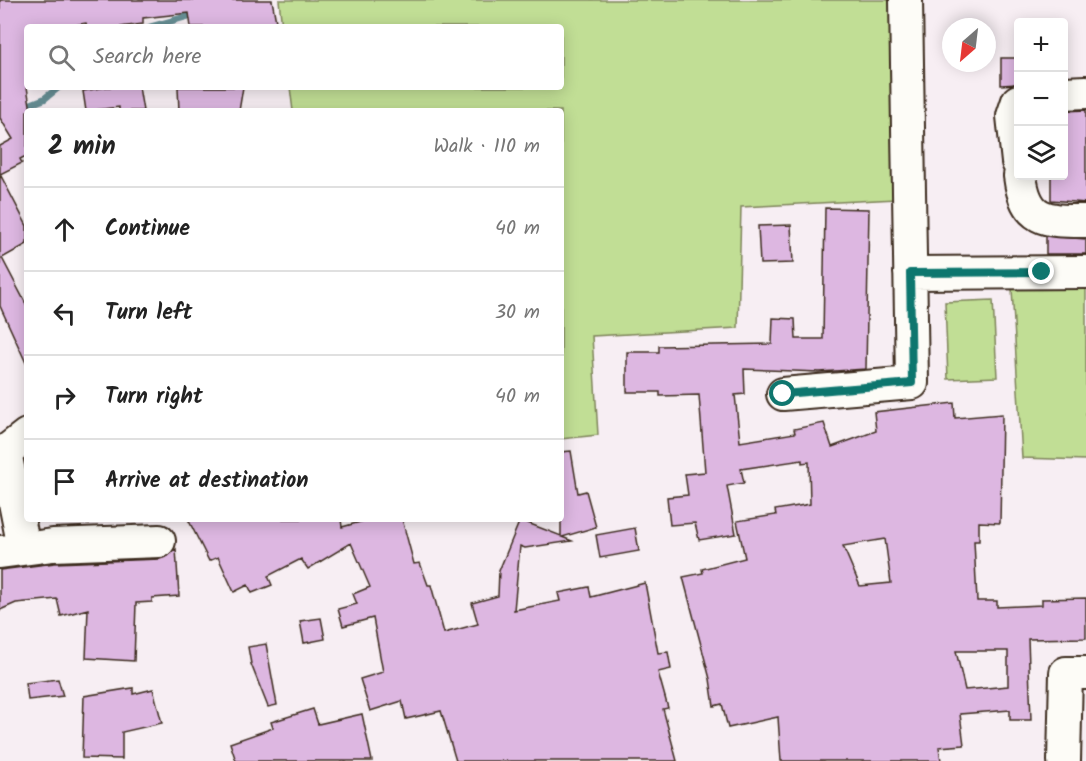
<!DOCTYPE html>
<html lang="en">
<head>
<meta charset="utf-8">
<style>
	body { margin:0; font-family:Kalam,sans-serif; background:#f2f2f2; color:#222 }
	.controls { position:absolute; right:18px; top:18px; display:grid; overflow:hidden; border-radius:6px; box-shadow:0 3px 15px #0003 }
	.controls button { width:54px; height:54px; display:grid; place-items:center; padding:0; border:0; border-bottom:2px solid #e0e0e0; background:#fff; color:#222; font:30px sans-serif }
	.compass { position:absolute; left:942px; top:18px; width:54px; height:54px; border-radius:50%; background:#fff; box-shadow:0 3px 15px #0003; rotate:208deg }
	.stop { position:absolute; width:18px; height:18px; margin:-14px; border:4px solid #0f766e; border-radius:50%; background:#fff }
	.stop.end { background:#0f766e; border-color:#fff; box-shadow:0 2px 6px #0008 }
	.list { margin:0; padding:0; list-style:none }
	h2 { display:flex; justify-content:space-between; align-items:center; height:78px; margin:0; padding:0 24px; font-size:26px }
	h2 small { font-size:20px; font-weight:400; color:#767676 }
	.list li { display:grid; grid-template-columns:39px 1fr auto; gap:18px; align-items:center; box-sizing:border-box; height:84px; padding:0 24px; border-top:2px solid #e0e0e0 }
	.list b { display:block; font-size:22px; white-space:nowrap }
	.list em { font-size:20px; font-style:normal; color:#767676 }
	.icon { flex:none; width:33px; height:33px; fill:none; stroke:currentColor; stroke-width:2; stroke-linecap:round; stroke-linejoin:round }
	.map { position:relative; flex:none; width:1086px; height:761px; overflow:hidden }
	.search { position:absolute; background:#fff; box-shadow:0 3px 15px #0003; left:24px; top:24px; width:540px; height:66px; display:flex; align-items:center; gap:15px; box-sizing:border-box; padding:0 21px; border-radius:6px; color:#767676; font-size:22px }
	.panel { position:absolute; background:#fff; box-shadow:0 3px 15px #0003; left:24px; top:108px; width:540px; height:414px; border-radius:6px }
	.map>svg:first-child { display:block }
</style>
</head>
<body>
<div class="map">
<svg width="1086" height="761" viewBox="0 0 1086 761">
	<rect width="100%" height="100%" fill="#f7eef3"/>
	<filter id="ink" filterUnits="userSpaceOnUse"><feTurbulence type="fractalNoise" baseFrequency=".0167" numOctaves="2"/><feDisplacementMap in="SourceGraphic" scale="12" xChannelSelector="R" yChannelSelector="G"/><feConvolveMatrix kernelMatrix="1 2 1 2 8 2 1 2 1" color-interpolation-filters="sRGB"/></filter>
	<g filter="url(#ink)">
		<path fill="#c1de95" stroke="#7e845a" stroke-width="1.5" d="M279 0H892L896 199 741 207 738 328 592 336 598 435 561 439V111H293L290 87H561V27H282Z
			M1086 288V460L1022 458 1012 289Z
			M993 300 997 377 948 379 945 302Z"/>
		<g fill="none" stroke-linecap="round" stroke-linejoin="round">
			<path stroke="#668e94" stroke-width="7" d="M150 27 196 14
				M21 108 44 99 59 87"/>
		</g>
		<path fill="#ddb7e1" stroke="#3b2a1e" stroke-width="1.5" fill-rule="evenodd" d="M0 0H272L277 27H191L189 13 143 18V24L120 27H87L86 23 63 27H27V87L31 111H27V161L24 157 20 159 22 163 0 174 27 226V244L2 258 27 306V365L0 306V146L13 139 0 118Z
			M1001 58H1018V84L1001 85Z
			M107 87H139L143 111H119V107L86 111 83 91Z
			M178 87H243L239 111H179Z
			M1086 110V203L1051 200V176H1064V111Z
			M825 208 869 209 866 369 819 372 744 369 745 394 735 395 740 442 795 433 794 429 824 423 832 447 876 431 874 412 927 406 954 403 955 418 1002 414 1000 523 979 522V541H974L977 601H997V607L1042 605V599L1086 598V638L1028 639 1031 720H1010V710L960 714 964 745 939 747 941 761H781L778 717 728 728 722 704 714 706 710 679 683 577 703 573 702 569 745 558 737 521 776 515 775 510 810 504 809 462 802 463V460L741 469 744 483 727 486 736 534 699 540 695 523 670 525 667 497 688 495 685 474 705 472 699 395 660 396V392H627V352H659V346L772 344 773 318 795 319 796 339H823ZM885 539 891 583 860 586 843 546ZM956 651H1008V686L965 690Z
			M791 225 793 263 760 264 758 226Z
			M1046 236 1086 239V254H1046Z
			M571 451 578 493 586 491 596 527 562 537 572 541 525 548 520 546 514 610 560 601 558 593 589 587 591 597 645 583 658 653 668 652 671 669 658 672 668 708 663 709 677 761H456L441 711 406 719 402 701 370 711 360 679 383 672 373 618 343 626 338 609 357 604 353 594 370 587 351 543 308 569 301 559 268 576 272 585 252 593 248 585 234 592 218 557 209 561 188 519H341L342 527 371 519H402L414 564 420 563 428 585H431L444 633 478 624 472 603 498 596 499 571 520 520 561 536V452Z
			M635 528 639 551 600 558 596 535Z
			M176 549 179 596 152 598V602L136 603 134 661 86 658 88 609 61 616 57 599 16 603 0 610V570L55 563 160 559 168 556Z
			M321 618 325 639 304 643 300 621Z
			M266 644 277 705 268 707 251 664 248 647Z
			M58 679 63 696 28 700 26 683Z
			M133 688V694L153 689 162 723 122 732V759L82 758 84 696Z
			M313 709 318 724 362 714 372 761H236L230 743 273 728 271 722Z"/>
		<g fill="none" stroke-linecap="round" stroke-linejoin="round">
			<defs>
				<path id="minor" d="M1064 93 1086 92
					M1018 101 1013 116 1018 162
					M1020 176C1026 222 1046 221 1086 221
					M910 273 1086 272
					M783 394 912 383 906 0
					M24 548 5 452 27 435
					M0 552 53 545 159 541
					M1064 761 1066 673H1086"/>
			</defs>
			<use href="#minor" stroke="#3b2a1e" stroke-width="36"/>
			<use href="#minor" stroke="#fdfcf7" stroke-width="32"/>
		</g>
	</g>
	<g fill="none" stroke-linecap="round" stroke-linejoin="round" filter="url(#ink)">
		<path stroke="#0f766e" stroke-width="8" d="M783 394 912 383 910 273 1042 272"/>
	</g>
</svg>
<div class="controls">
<button>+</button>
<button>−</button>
<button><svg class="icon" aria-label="layers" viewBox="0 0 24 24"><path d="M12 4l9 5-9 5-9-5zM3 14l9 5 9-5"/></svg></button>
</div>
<svg class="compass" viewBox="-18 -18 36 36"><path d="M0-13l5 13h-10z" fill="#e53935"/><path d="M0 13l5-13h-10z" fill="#767676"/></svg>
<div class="stop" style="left:783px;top:394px"></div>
<div class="stop end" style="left:1042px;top:272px"></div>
<div class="search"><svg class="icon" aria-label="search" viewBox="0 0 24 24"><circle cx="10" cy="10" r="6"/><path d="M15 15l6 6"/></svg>Search here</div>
<section class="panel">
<h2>2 min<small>Walk · 110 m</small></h2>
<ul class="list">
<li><svg class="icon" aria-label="ahead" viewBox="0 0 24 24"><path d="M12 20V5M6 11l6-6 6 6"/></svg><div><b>Continue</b></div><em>40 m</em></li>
<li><svg class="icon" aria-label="left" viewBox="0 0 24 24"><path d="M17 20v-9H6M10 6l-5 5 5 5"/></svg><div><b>Turn left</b></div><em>30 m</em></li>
<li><svg class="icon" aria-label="right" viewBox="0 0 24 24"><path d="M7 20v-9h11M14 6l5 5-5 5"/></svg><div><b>Turn right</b></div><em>40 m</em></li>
<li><svg class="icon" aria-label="arrive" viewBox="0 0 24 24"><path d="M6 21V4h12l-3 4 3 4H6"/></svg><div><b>Arrive at destination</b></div></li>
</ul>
</section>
</div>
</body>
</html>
